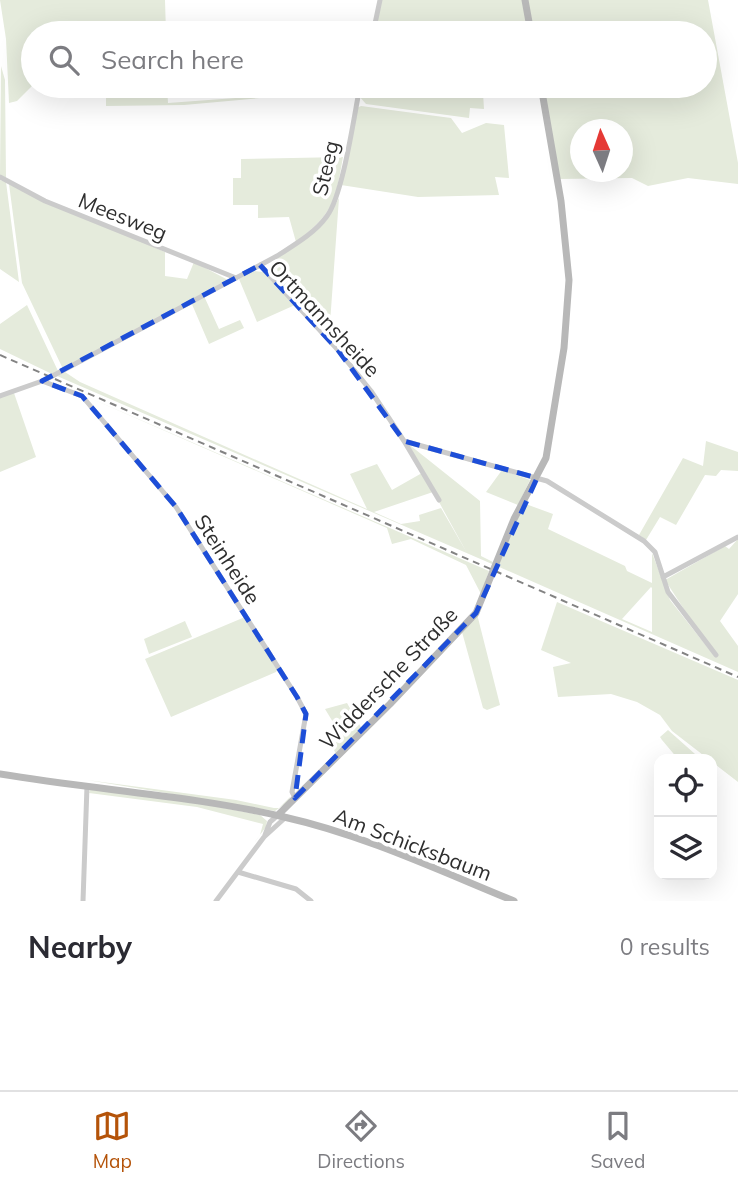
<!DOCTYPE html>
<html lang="en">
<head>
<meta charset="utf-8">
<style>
	body { margin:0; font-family:Mulish,sans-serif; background:#f7f7f7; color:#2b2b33 }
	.controls { position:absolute; right:21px; bottom:21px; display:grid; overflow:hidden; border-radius:14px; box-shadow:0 7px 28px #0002 }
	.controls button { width:63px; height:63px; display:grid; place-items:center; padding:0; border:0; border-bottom:2px solid #e1e1e2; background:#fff; color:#2b2b33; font:35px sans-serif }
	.compass { position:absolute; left:570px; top:119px; width:63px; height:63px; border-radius:50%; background:#fff; box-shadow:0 7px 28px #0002; rotate:357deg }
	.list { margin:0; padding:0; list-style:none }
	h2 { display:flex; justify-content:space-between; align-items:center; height:91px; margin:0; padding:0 28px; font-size:30px }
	h2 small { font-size:23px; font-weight:400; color:#7c7c81 }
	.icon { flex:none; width:38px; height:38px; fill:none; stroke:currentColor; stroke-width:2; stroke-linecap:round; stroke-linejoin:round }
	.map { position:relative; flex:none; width:738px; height:901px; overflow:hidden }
	.search { position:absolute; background:#fff; box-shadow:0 7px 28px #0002; left:21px; right:21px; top:21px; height:77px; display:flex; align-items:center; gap:18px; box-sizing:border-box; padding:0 24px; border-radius:38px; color:#7c7c81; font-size:26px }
	.sheet { height:189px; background:#fff }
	nav { display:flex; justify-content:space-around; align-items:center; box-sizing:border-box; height:98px; border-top:2px solid #e1e1e2; background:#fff; font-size:19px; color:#7c7c81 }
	nav a { display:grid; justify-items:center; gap:4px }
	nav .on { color:#b45309 }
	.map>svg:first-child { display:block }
</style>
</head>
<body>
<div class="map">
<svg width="738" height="901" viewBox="0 0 738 901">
	<rect width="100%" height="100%" fill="#fff"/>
	<path fill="#e5ebdc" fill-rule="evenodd" d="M0 0H165L166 33H33V85L17 101 9 103 6 39Z
		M382 0H522L528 33H374Z
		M527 0H708L738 163V184L688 178 648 186 632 178 560 179 542 86H705V33H533ZM580 130H622V172H580Z
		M1 66 5 80 6 178 0 175Z
		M106 86H167L168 103 358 89 184 105 106 106Z
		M362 86H501V94L483 93 484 109 470 108 469 118 366 104 359 96Z
		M361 106 451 118 462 133 486 123 504 125 509 178 495 177 499 195 418 197 341 185 357 108Z
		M343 157C335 203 333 213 296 242L289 217 258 218V205H233V178H241V159Z
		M0 180 6 182 19 282 0 269Z
		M9 184 165 252V276L187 279 194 262 228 280 63 369 22 283Z
		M339 198 329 337 280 284 275 258 326 221Z
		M253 271 263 272 295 305 257 322 239 279Z
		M204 296 219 329 240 320 244 328 209 344 191 302Z
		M27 305 58 371 52 374 0 349V324Z
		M65 372 80 382 367 509 350 474 377 464 392 490 422 473 433 492 374 512 401 524 420 521 419 515 441 508 467 553 406 442 480 501 481 556 493 562 492 564 57 376Z
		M76 392 489 571 481 594 466 565 411 539 392 544 387 528Z
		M14 393 36 457 0 472V397Z
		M706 441 738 452V471L721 470 716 476 705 475 676 525 660 517 646 540 639 535 683 458 703 466Z
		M502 470 530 480 518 505 486 492Z
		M523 503 553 514 548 529 625 566 627 571 652 583V553L670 600 715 657 665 580 725 546 729 549 738 539V594L720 621 738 646V672L497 566ZM651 587 652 588V632L622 619Z
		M557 602 738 680V782L672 731 660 715 637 702 611 694 558 697 553 667 571 663 541 650Z
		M477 614 500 705 487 710 483 708 462 632Z
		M245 617 278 669 276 672 171 717 145 659Z
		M185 621 192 637 149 654 144 639Z
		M347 703 362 729 336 754 327 736 339 732 325 709Z
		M668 730 695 754 689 759H678L662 740 660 737Z
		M87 780 236 800 274 808H279L290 797 289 801 275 811Z
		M90 789 167 797 260 815 267 821 266 827 210 901 260 835 263 824 197 807 89 793Z"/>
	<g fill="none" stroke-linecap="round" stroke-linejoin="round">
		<path stroke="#cbcbcb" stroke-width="5" d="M373 33 380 0
			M0 177 45 201 236 278
			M260 265 338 350 371 391 404 441 547 481 644 541 655 552 668 592 716 655
			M42 381 82 396 176 507 297 697 306 714 292 792 295 798
			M0 396 45 380 277 256C294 245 315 233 327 216 343 195 354 116 360 86
			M404 441 439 500
			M663 577 738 537
			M265 835 270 822 278 815
			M238 872 296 889 311 901
			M83 901 87 786
			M216 901 264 837 286 817"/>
		<path stroke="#b8b8b8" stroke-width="7" d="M525 0 531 33
			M0 774C95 790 190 795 284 817 364 835 438 870 514 901
			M278 815 390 704 476 613 514 519 546 458 564 348 569 280 561 201 541 86"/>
		<path stroke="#838383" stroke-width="2" stroke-dasharray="7 5" stroke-linecap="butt" d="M0 355 738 677"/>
	</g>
	<path fill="none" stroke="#1d4ed8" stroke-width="5" stroke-dasharray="14 9" stroke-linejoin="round" d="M260 265 338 350 404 441 537 478 476 613 295 798 306 714 297 697 176 507 82 396 42 381Z"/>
	<g text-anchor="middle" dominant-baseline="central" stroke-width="7" stroke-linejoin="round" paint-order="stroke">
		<g font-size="21" fill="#2e2e2e" stroke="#fff">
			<text transform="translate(325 168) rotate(-77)">Steeg</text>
			<text transform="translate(123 216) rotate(22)">Meesweg</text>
			<text transform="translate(325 318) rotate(47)">Ortmannsheide</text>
			<text transform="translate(228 559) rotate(57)">Steinheide</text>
			<text transform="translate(388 678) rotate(-46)">Widdersche Straße</text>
			<text transform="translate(413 844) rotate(21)">Am Schicksbaum</text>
		</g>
	</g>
</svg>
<div class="controls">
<button><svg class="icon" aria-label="locate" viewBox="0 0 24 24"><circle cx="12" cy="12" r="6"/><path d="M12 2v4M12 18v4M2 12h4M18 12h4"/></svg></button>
<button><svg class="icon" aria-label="layers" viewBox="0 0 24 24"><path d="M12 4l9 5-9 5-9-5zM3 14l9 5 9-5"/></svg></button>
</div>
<svg class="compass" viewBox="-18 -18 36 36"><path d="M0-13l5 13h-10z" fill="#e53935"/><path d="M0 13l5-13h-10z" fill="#7c7c81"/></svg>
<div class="search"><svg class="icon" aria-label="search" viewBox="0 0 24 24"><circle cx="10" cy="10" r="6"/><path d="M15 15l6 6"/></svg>Search here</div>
</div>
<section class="sheet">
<h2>Nearby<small>0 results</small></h2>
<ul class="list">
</ul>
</section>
<nav>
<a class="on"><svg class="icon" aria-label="map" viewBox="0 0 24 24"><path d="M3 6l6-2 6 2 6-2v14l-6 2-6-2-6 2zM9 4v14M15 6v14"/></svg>Map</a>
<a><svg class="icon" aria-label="directions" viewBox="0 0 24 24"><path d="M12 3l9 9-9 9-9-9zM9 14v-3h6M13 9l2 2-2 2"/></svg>Directions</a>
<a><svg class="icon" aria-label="saved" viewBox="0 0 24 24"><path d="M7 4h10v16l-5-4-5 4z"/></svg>Saved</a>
</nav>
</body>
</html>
